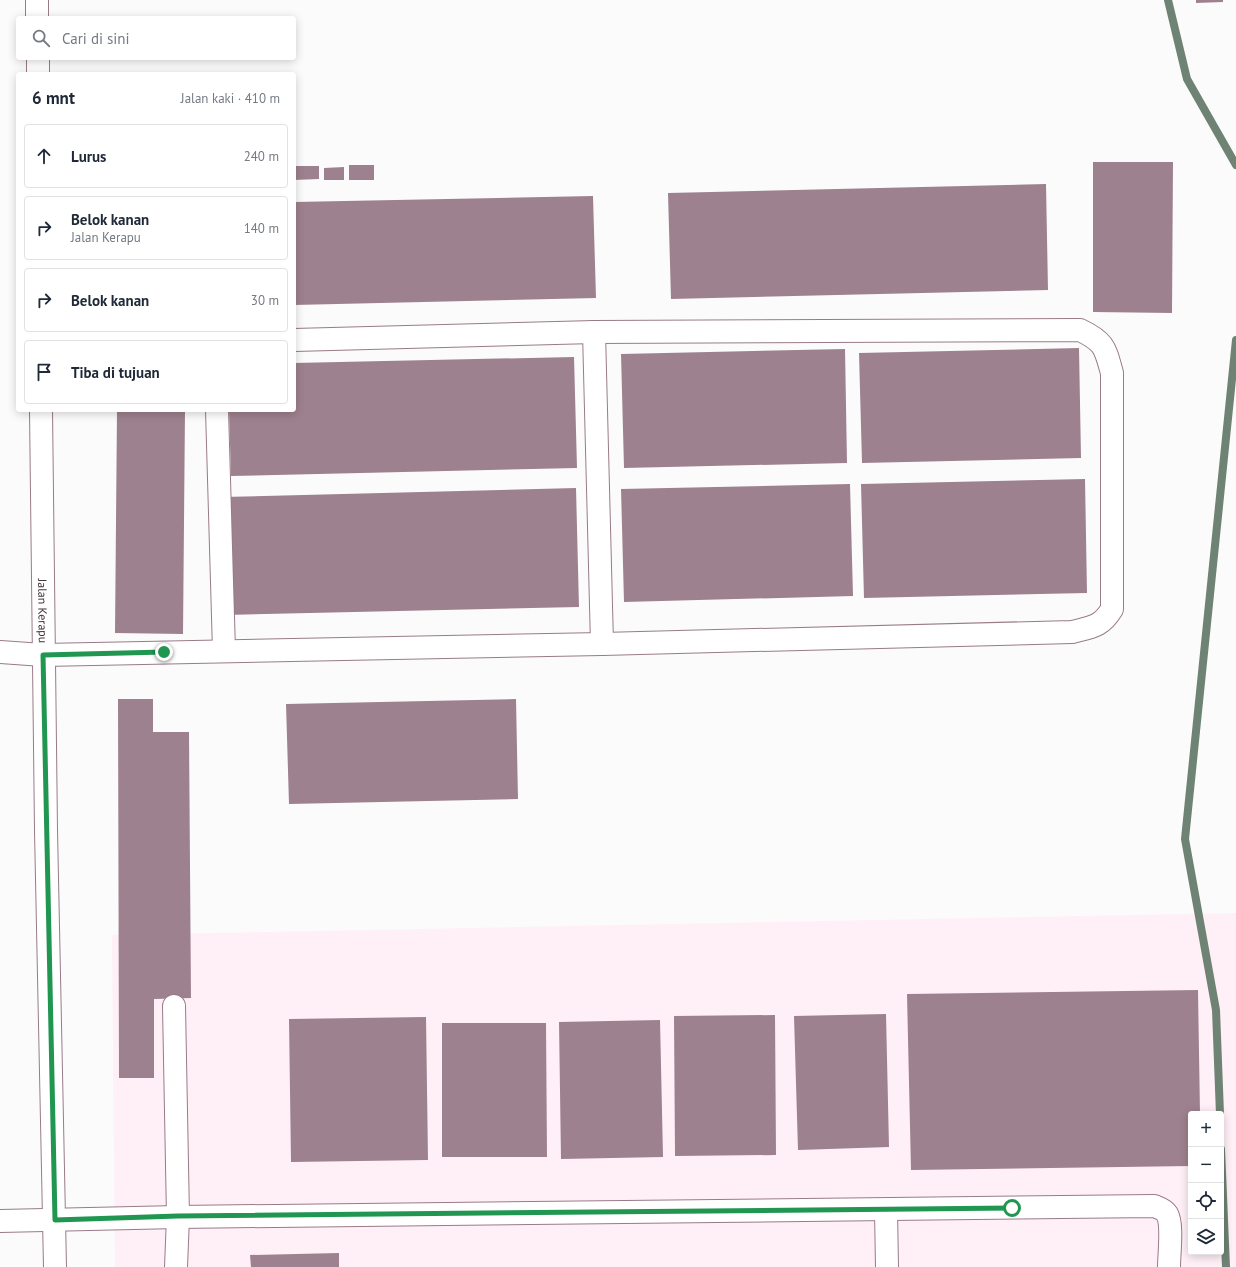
<!DOCTYPE html>
<html lang="id">
<head>
<meta charset="utf-8">
<style>
	body { margin:0; font-family:"PT Sans",sans-serif; background:#f2f2f3; color:#1f2937 }
	.controls { position:absolute; right:12px; bottom:12px; display:grid; overflow:hidden; border-radius:4px; box-shadow:0 2px 10px #0003 }
	.controls button { width:36px; height:36px; display:grid; place-items:center; padding:0; border:0; border-bottom:1px solid #e0e1e3; background:#fff; color:#1f2937; font:20px sans-serif }
	.stop { position:absolute; width:12px; height:12px; margin:-9px; border:3px solid #219651; border-radius:50%; background:#fff }
	.stop.end { background:#219651; border-color:#fff; box-shadow:0 1px 4px #0008 }
	.list { margin:0; padding:0; list-style:none }
	h2 { display:flex; justify-content:space-between; align-items:center; height:52px; margin:0; padding:0 16px; font-size:17px }
	h2 small { font-size:13px; font-weight:400; color:#747a83 }
	.list li { display:grid; grid-template-columns:26px 1fr auto; gap:12px; align-items:center; box-sizing:border-box; height:64px; margin:0 8px 8px; padding:0 8px; border:1px solid #e0e1e3; border-radius:4px }
	.list b { display:block; font-size:15px; white-space:nowrap }
	.list p { margin:0; font-size:13px; white-space:nowrap; color:#747a83 }
	.list em { font-size:13px; font-style:normal; color:#747a83 }
	.icon { flex:none; width:22px; height:22px; fill:none; stroke:currentColor; stroke-width:2; stroke-linecap:round; stroke-linejoin:round }
	.map { position:relative; flex:none; width:1236px; height:1267px; overflow:hidden }
	.search { position:absolute; background:#fff; box-shadow:0 2px 10px #0003; left:16px; top:16px; width:280px; height:44px; display:flex; align-items:center; gap:10px; box-sizing:border-box; padding:0 14px; border-radius:4px; color:#747a83; font-size:15px }
	.panel { position:absolute; background:#fff; box-shadow:0 2px 10px #0003; left:16px; top:72px; width:280px; height:340px; border-radius:4px }
	.map>svg:first-child { display:block }
</style>
</head>
<body>
<div class="map">
<svg width="1236" height="1267" viewBox="0 0 1236 1267">
	<rect width="100%" height="100%" fill="#fbfbfb"/>
	<path fill="#ffeff6" fill-rule="evenodd" d="M1236 913V1267H115L112 935ZM1191 1114H1221V1252H1191Z"/>
	<g fill="none" stroke-linecap="round" stroke-linejoin="round">
		<path stroke="#6e8373" stroke-width="8" d="M1168 0 1187 79 1236 165
			M1220 1114 1216 1010 1185 839 1236 340
			M1221 1149 1226 1267"/>
	</g>
	<path fill="#9e818e" d="M1196 0H1223V2L1196 3Z
		M1093 162H1173L1172 313 1093 312Z
		M349 165H374V180H349Z
		M294 166H319V179L294 180Z
		M344 167V180H324V168Z
		M1046 184 1048 290 671 299 668 193Z
		M593 196 596 298 294 305V202Z
		M1079 348 1081 458 862 463 859 353Z
		M845 349 847 463 624 468 621 354Z
		M574 357 577 468 231 476 229 410H294V363Z
		M117 410H185L183 634 115 633Z
		M1085 479 1087 593 864 598 861 484Z
		M850 484 853 596 624 602 621 489Z
		M576 488 579 607 225 615 222 497Z
		M118 699H153V732H189L191 998 154 999V1078H119Z
		M516 699 518 799 289 804 286 704Z
		M1198 990 1200 1114H1191V1166L911 1170 907 994Z
		M886 1014 889 1147 798 1150 794 1016Z
		M775 1015 776 1155 675 1156 674 1016Z
		M426 1017 428 1160 291 1162 289 1019Z
		M660 1020 663 1157 561 1159 559 1022Z
		M442 1023H546L547 1157H442Z
		M339 1253V1267H251L250 1255Z"/>
	<g fill="none" stroke-linecap="round" stroke-linejoin="round">
		<defs>
			<g id="minor">
				<path d="M37 0V18"/>
				<path d="M38 58V74"/>
				<path d="M594 332 602 644"/>
				<path id="s1" d="M41 410 46 830 55 1267"/>
				<path d="M217 410 224 651"/>
				<path d="M0 652 43 655 602 644 1072 632C1092 627 1101 627 1112 609V373C1105 348 1105 342 1080 330L594 332 294 340"/>
				<path d="M174 1006 178 1217 176 1267"/>
				<path d="M886 1210 887 1267"/>
				<path d="M0 1221 178 1217 1154 1206C1159 1208 1164 1209 1167 1214 1173 1224 1169 1254 1169 1267"/>
			</g>
		</defs>
		<use href="#minor" stroke="#987b88" stroke-width="24"/>
		<use href="#minor" stroke="#fff" stroke-width="22"/>
	</g>
	<g fill="none" stroke-linecap="round" stroke-linejoin="round">
		<path stroke="#219651" stroke-width="5" d="M164 652 43 655 55 1220 178 1216 1012 1208"/>
	</g>
	<g text-anchor="middle" dominant-baseline="central" stroke-width="3" stroke-linejoin="round" paint-order="stroke">
		<g font-size="12" fill="#40343a" stroke="#fbfbfb">
			<text stroke="none"><textPath href="#s1" startOffset="201">Jalan Kerapu</textPath></text>
		</g>
	</g>
</svg>
<div class="controls">
<button>+</button>
<button>−</button>
<button><svg class="icon" aria-label="locate" viewBox="0 0 24 24"><circle cx="12" cy="12" r="6"/><path d="M12 2v4M12 18v4M2 12h4M18 12h4"/></svg></button>
<button><svg class="icon" aria-label="layers" viewBox="0 0 24 24"><path d="M12 4l9 5-9 5-9-5zM3 14l9 5 9-5"/></svg></button>
</div>
<div class="stop" style="left:1012px;top:1208px"></div>
<div class="stop end" style="left:164px;top:652px"></div>
<div class="search"><svg class="icon" aria-label="search" viewBox="0 0 24 24"><circle cx="10" cy="10" r="6"/><path d="M15 15l6 6"/></svg>Cari di sini</div>
<section class="panel">
<h2>6 mnt<small>Jalan kaki · 410 m</small></h2>
<ul class="list">
<li><svg class="icon" aria-label="ahead" viewBox="0 0 24 24"><path d="M12 20V5M6 11l6-6 6 6"/></svg><div><b>Lurus</b></div><em>240 m</em></li>
<li><svg class="icon" aria-label="right" viewBox="0 0 24 24"><path d="M7 20v-9h11M14 6l5 5-5 5"/></svg><div><b>Belok kanan</b><p>Jalan Kerapu</p></div><em>140 m</em></li>
<li><svg class="icon" aria-label="right" viewBox="0 0 24 24"><path d="M7 20v-9h11M14 6l5 5-5 5"/></svg><div><b>Belok kanan</b></div><em>30 m</em></li>
<li><svg class="icon" aria-label="arrive" viewBox="0 0 24 24"><path d="M6 21V4h12l-3 4 3 4H6"/></svg><div><b>Tiba di tujuan</b></div></li>
</ul>
</section>
</div>
</body>
</html>
